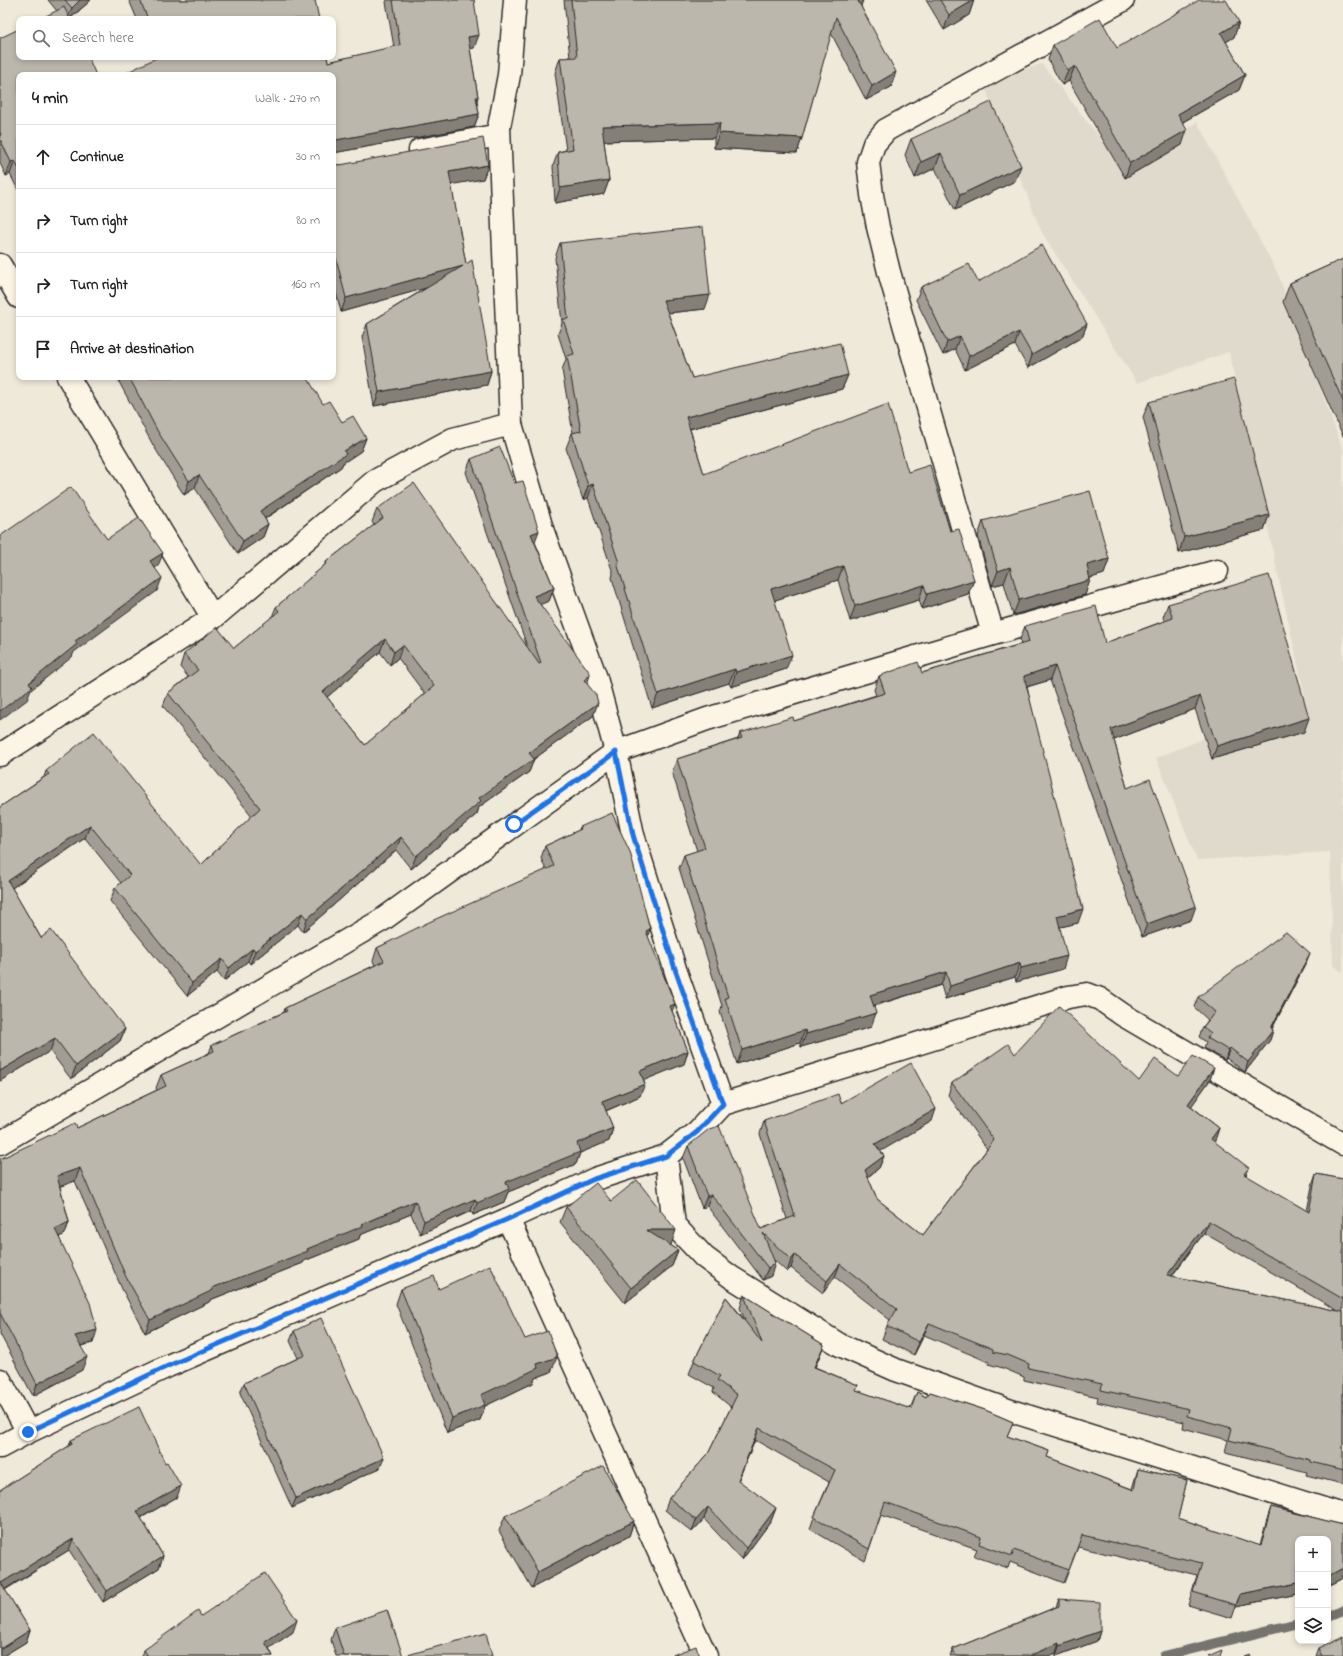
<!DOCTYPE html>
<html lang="en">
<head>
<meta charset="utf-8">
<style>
	body { margin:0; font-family:"Indie Flower",sans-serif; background:#f2f2f2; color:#222 }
	.controls { position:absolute; right:12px; bottom:12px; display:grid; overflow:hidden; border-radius:8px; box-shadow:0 2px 6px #0003 }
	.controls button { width:36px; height:36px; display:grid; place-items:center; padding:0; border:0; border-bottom:1px solid #e0e0e0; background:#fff; color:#222; font:20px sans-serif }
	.stop { position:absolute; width:12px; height:12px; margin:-9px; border:3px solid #1a73e8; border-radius:50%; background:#fff }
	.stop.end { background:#1a73e8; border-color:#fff; box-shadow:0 1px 4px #0008 }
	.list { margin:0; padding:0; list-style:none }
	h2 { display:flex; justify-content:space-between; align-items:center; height:52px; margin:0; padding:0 16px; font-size:17px }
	h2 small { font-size:13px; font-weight:400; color:#767676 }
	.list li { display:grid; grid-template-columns:26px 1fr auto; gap:12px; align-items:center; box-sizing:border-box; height:64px; padding:0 16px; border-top:1px solid #e0e0e0 }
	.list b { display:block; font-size:15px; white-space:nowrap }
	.list em { font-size:13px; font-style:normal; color:#767676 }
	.icon { flex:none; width:22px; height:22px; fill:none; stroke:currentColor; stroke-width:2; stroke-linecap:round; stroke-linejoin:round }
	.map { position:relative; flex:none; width:1343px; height:1656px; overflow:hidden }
	.search { position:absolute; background:#fff; box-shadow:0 2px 6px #0003; left:16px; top:16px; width:320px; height:44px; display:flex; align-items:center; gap:10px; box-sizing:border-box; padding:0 14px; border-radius:8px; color:#767676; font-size:15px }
	.panel { position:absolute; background:#fff; box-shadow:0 2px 6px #0003; left:16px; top:72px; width:320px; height:308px; border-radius:8px }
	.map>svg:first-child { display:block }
</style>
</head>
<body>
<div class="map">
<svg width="1343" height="1656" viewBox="0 0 1343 1656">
	<rect width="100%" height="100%" fill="#efe9da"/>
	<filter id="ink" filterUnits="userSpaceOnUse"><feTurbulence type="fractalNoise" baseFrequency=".025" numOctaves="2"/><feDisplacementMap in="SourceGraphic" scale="8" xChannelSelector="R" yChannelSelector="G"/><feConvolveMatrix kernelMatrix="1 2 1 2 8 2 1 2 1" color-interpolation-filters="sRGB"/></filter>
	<g filter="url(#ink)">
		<path fill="#e0dacc" d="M1042 64 1126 171 1197 122 1278 274 1343 450V972L1333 966 1330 852 1197 860 1156 758 1305 697 1229 352 1137 383 1041 231 983 82Z"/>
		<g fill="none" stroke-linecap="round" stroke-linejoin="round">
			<path stroke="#75736d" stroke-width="10" d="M1328 1616 1343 1610
				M1164 1656 1298 1623"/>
			<defs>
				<path id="minor" d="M515 0 509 75 499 127 511 424 543 532 596 678 616 752 633 835 676 972 723 1104
					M420 150 499 135
					M0 265 19 297
					M68 377 213 618
					M993 634 889 272 878 227 872 195 868 162 874 144 886 130 1123 0
					M0 755 213 618 375 481 453 439 511 424
					M0 1143 382 920 616 752 707 719 993 634 1217 571
					M666 1156 674 1225 704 1257 731 1277 840 1345 896 1370 1011 1411 1343 1515
					M508 1219 706 1656
					M0 1380 28 1432
					M0 1447 28 1432 168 1366 508 1219 595 1179 666 1156 697 1132 723 1104 1068 997 1087 994 1100 999 1123 1015 1343 1144"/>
			</defs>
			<use href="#minor" stroke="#2b2b2b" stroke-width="25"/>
			<use href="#minor" stroke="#fcf5e5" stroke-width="22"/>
		</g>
		<path fill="#a29d94" stroke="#2b2b2b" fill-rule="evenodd" d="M48 0H91L70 19 57 11Z
			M129 0H260L261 1 319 19H137Z
			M387 0H474V48L470 49 478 97 477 101 479 114 474 127 333 153V75L155 58 154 57H327L328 62 394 47 386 2Z
			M564 0H863L861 6 891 87 866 100 831 33 802 138 797 153 714 148V138L604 141 609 180 604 194 555 203 553 166 558 152 566 150 555 73 560 58H570Z
			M926 0H974L969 15 944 30Z
			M1239 22 1234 37 1226 42 1245 75 1239 90 1183 122 1182 145 1125 178 1069 81 1062 85 1048 60 1053 45 1117 48Z
			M0 38 19 75V192L10 174 6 176 0 163Z
			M911 139 1015 181 955 210 935 168 915 178 905 155Z
			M333 164 340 165H488L483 179 451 184 466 264 491 371 487 385 374 406 362 337 367 324 426 288 341 312 333 280Z
			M560 243 705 309 668 313 692 378 848 375 842 389 690 429 704 474 908 472 950 531 974 580 968 594 922 609 919 600 850 621 838 580 775 600 786 669 731 687 729 683 652 708 612 578 613 573 588 498 583 500 566 448 572 433H573L562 370 566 359 558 334 562 323 555 258Z
			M1343 259V436L1283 302 1290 283Z
			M978 282 1087 324 1082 337 1028 368 1015 345 965 370 955 349 943 355 916 300 921 287Z
			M121 377H277L323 404 342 422 366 438 361 451 343 463 341 467 265 519 268 524 263 537 238 554 195 488 184 495 153 445 119 382Z
			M1149 402 1269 515 1264 530 1179 553 1143 417Z
			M471 459 535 542 554 588 549 601 540 604 587 684 593 716 534 759 529 772 479 807 477 814 411 869 396 850 303 932 298 925 250 964 248 961 224 981 217 972 187 996 110 901 115 888 121 883 85 838 12 888 41 938 125 1029 120 1041 71 1079 50 1051 0 1081V807L44 777 46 771 201 865 252 816 163 706 168 693 188 677 180 667 184 654 234 648 272 617 276 607 324 566 326 562 374 525 372 522 377 509 527 646 466 472ZM380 652 390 665 398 658 425 694 365 745 327 697Z
			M983 521 1109 559 1104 574 1090 578V580L1085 595 1013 615 1004 583 992 586 978 536Z
			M1168 604 1304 732 1212 759 1195 709 1114 740 1127 788 1191 920 1142 937 1050 680 1027 687 1078 923 1060 927 1063 969 1016 982 1015 977 945 999 941 985 874 1006 871 1027 801 1047 800 1043 737 1064 720 1012 722 1006 679 868 684 855 697 851 672 772 677 759 738 739 740 733 794 721 876 695 874 690 879 676 922 673 1021 644 1020 639 1025 626 1105 643 1164 621 1163 617Z
			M580 827 648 937 672 1011 688 1051 684 1064 644 1080 640 1096 606 1111 613 1128 609 1141 580 1153 576 1164 508 1192 504 1202 473 1215 471 1211 420 1234 411 1214 360 1235 359 1239 304 1261 303 1263 210 1300 209 1302 145 1333 122 1289 75 1181 60 1186 69 1222 65 1234 59 1237 93 1343 81 1346 82 1370 33 1396 0 1334V1159L77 1128 157 1090 156 1088 161 1075 209 1053 212 1045 284 1012 285 1008 375 965 373 961 377 948 546 870 541 858 545 846 579 830Z
			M1306 963 1272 1029 1273 1030 1270 1040 1245 1072 1226 1058 1225 1060 1204 1048 1206 1042 1199 1037 1203 1027 1208 1020 1194 1007 1198 997Z
			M1015 1054 1139 1081 1178 1076 1210 1080 1191 1106 1219 1128 1214 1142 1246 1176 1307 1211 1312 1186 1316 1174 1343 1179V1484L1306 1475 1307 1472 1225 1452 1228 1440 1183 1428 1184 1422 1097 1402 1098 1397 1024 1380V1377L1003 1368 988 1364 989 1362 924 1335 914 1355 882 1339 887 1326 890 1320 835 1277 823 1293 791 1268 787 1272 774 1260 771 1276 763 1280 707 1206 702 1208 683 1158 688 1146 761 1229 787 1219 760 1134 764 1121 841 1103 932 1121 880 1151 884 1156 879 1168 868 1177 877 1199 923 1235 987 1149 948 1095 952 1083ZM1204 1233 1338 1311 1172 1276Z
			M611 1201 671 1245H670L678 1250 672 1266 625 1303 560 1222 566 1207Z
			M401 1289H439L525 1339 551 1372 535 1378 533 1383 485 1406 480 1420 447 1433 396 1304Z
			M744 1295 824 1345 815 1367 858 1385 856 1390 910 1409 917 1392 926 1397 930 1392 985 1410 1013 1422 1007 1436 1049 1451 1047 1457 1132 1489 1134 1482 1138 1469 1187 1480 1178 1518 1260 1546 1267 1519 1271 1507 1343 1525V1577L1342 1579 1328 1586V1539H1298V1594L1236 1606 1232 1618 1188 1605 1197 1575 1078 1547 1064 1583 1010 1562 1008 1568 974 1556 977 1549 881 1515 865 1561 810 1529 814 1517 829 1482 755 1440 738 1481 776 1508 771 1521 742 1560 704 1519 692 1532 665 1510 669 1498 708 1454 731 1407 713 1392 714 1388 689 1374 694 1361 726 1297 745 1320 740 1308Z
			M294 1331 380 1468 292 1508 240 1393 244 1383 298 1358 290 1341Z
			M71 1440 177 1497 141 1518 163 1556 159 1568 103 1602 69 1550 5 1590 30 1630 26 1642 3 1656H0V1490L69 1446Z
			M505 1516 634 1521 629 1536 532 1588 499 1531Z
			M1059 1599 1100 1631 1097 1641 1056 1656V1653L1049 1656H950L953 1649 1056 1607Z
			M201 1616 293 1632 269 1648 273 1656H142L144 1650Z
			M335 1628 403 1656H336L331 1640Z
			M1318 1648 1343 1656H1315Z"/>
		<path fill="#848078" stroke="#2b2b2b" d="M80 0H91L69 19H67L72 8Z
			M860 0H863L858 13V1Z
			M974 0 969 15 944 30 949 15Z
			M1239 22 1234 37 1216 48 1221 33Z
			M479 35 474 48 463 50 468 37Z
			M1075 66 1069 81 1062 85 1068 71Z
			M896 72 891 87 866 100 872 86Z
			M1245 75 1239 90 1172 128 1178 114Z
			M479 114 474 127 333 153V142L336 140Z
			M720 123 714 138 597 141 602 126Z
			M1187 130 1182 145 1125 178 1130 163Z
			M719 133 802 138 797 153 714 148Z
			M941 153 935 168 915 178 921 162Z
			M15 161 10 174 6 176 11 162Z
			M488 165 483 179 444 186 449 172Z
			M1021 166 1015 181 955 210 960 195Z
			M609 180 604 194 555 203 560 188Z
			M463 266 458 279 341 312 346 298Z
			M710 295 705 309 658 314 663 300Z
			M1087 324 1082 337 1028 368 1032 355Z
			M1019 332 1015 345 965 370 969 356Z
			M960 336 955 349 943 355 947 342Z
			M491 371 487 385 374 406 379 392Z
			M848 375 842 389 681 431 686 417Z
			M366 438 361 451 343 463 341 467 255 525 260 511 344 451Z
			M199 475 195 488 184 495 189 481Z
			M593 484 588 498 583 500 588 486Z
			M1269 515 1264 530 1179 553 1184 537Z
			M268 524 263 537 238 554 243 541Z
			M539 531 534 544 531 534Z
			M163 553 158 566 145 574 150 561Z
			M1109 559 1104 574 1081 581 1087 565Z
			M843 566 838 580 766 603 771 589Z
			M1010 567 1004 583 992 586 998 571Z
			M162 578 157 591 74 652 72 657 31 690 27 700 0 720V711L29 683 75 641Z
			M974 580 968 594 922 609 927 594Z
			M1090 580 1085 595 1013 615 1019 600Z
			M924 585 919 600 850 621 855 606Z
			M554 588 549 601 529 609 534 596Z
			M385 639 380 652 319 704 323 692Z
			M403 645 398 658 390 665 394 652Z
			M792 655 786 669 731 687 736 672Z
			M1055 666 1050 680 1019 689 1024 676Z
			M735 669 729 683 652 708 658 694Z
			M590 675 586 688 584 680Z
			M1200 696 1195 709 1106 743 1111 729Z
			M598 703 593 716 534 759 529 772 479 807 477 814 411 869 416 856 529 753Z
			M1309 718 1304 732 1212 759 1217 746Z
			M90 825 85 838 3 894 8 881Z
			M401 837 396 850 303 932 307 919Z
			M1196 906 1191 920 1142 937 1147 924Z
			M1083 909 1078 923 1052 929 1057 916Z
			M302 913 298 925 250 964 255 951Z
			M650 929 646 942V931Z
			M253 948 248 961 224 981 229 968Z
			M1310 953 1306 963 1267 1038 1273 1030 1270 1040 1245 1072 1248 1062 1271 1028Z
			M1067 956 1063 969 1016 982 1021 968Z
			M222 959 217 972 187 996 192 983Z
			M1020 963 1015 977 945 999 950 986Z
			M946 972 941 985 865 1008 870 995Z
			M675 1004 670 1016V1006Z
			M876 1013 871 1027 801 1047 806 1034Z
			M125 1029 120 1041 71 1079 76 1066Z
			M805 1030 800 1043 737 1064 742 1050Z
			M55 1038 50 1051 0 1081V1071Z
			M1230 1048 1226 1058 1225 1060 1228 1050Z
			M688 1051 684 1064 635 1084 640 1071Z
			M1214 1068 1210 1080 1184 1117 1188 1104Z
			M645 1084 640 1096 598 1114 602 1101Z
			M936 1109 932 1121 871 1157 875 1144Z
			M613 1128 609 1141 580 1153 576 1164 508 1192 504 1202 473 1215 477 1203 506 1182 577 1143Z
			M1219 1128 1215 1141 1206 1152 1211 1139Z
			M884 1156 879 1168 861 1182 865 1170Z
			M80 1168 75 1181 53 1189 57 1176Z
			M1249 1168 1244 1181V1174Z
			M711 1194 707 1206 702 1208 707 1196Z
			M475 1199 471 1211 420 1234 424 1221Z
			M415 1201 411 1214 360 1235 359 1239 304 1261 303 1263 210 1300 209 1302 145 1333 150 1320 212 1288 307 1249 362 1224Z
			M1209 1221 1204 1233 1163 1287 1167 1275Z
			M69 1222 65 1234 51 1241 55 1229Z
			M646 1230H676L671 1245 641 1246Z
			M678 1250 672 1266 625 1303 631 1288Z
			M795 1255 791 1268 787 1272 791 1260Z
			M775 1263 771 1276 763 1280 768 1268Z
			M840 1264 835 1277 823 1293 827 1281Z
			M929 1323 924 1335 914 1355 919 1342Z
			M97 1330 93 1343 71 1348 75 1336Z
			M824 1345 819 1358 810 1379 814 1367Z
			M87 1357 82 1370 33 1396 37 1384Z
			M557 1357 551 1372 535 1378 533 1383 485 1406 480 1420 447 1433 452 1418 481 1395 537 1364Z
			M759 1428 755 1440 733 1493 738 1480Z
			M384 1458 380 1468 292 1508 296 1498Z
			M181 1486 177 1497 133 1522 137 1511Z
			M708 1507 704 1519 692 1532 696 1520Z
			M776 1508 771 1521 742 1560 746 1548Z
			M634 1521 629 1536 532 1588 538 1572Z
			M73 1539 69 1550 0 1592 1 1583Z
			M163 1556 159 1568 103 1602 107 1591Z
			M1343 1568V1577L1342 1579 1328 1586V1576Z
			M1298 1583V1594L1236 1606 1240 1594Z
			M297 1620 293 1632 261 1654 265 1642Z
			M30 1630 26 1642 3 1656H0V1649Z
			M1100 1631 1097 1641 1056 1656 1059 1646Z
			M1059 1643 1056 1653 1049 1656H1029Z"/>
		<path fill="#bcb7ac" stroke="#2b2b2b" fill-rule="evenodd" d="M65 0H80L72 8Z
			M140 0H260L261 1 263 0H315L319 19H148Z
			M393 0H474L479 35 468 37 478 97H476L479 114 336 140 333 142V75H122L158 57H327L328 62 400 45Z
			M571 0H860L858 1 896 72 872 86 836 17 802 138 719 133 720 123 602 126 609 180 560 188 558 152 573 149 560 58 577 57Z
			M940 0H974L949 15Z
			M1199 0H1226L1239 22 1221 33 1245 75 1178 114 1187 130 1130 163 1075 66 1068 71 1053 45 1100 18 1117 48Z
			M64 7 70 19H40Z
			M19 29V57H88L96 75H19V169L15 161 11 162 0 139V135H1L0 132V38Z
			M991 102 1021 166 960 195 941 153 921 162 911 139Z
			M483 138 488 165 449 172 466 264 472 260 491 371 379 392 367 324 463 266 346 298 333 246V164L340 165Z
			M703 227 710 295 663 300 692 378 840 343 848 375 686 417 704 474 888 404 908 472 930 465 950 531 959 529 974 580 927 594 924 585 855 606 843 566 771 589 792 655 736 672 735 669 658 694 617 563H619L593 484 588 486 572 433 581 431 567 356 574 354 563 319H568L560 243Z
			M1042 245 1087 324 1032 355 1019 332 969 356 960 336 947 342 921 287 969 264 978 282Z
			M1343 259V401L1290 283Z
			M129 377H277V378L278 377H307L323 404 329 401 342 422 353 416 366 438 344 451 346 454 260 511 268 524 243 541 199 475 189 481 158 432Z
			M1234 379 1269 515 1184 537 1149 402Z
			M500 447 514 483 523 481 539 531 531 534 554 588 534 596 590 673V675L584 680 596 695 598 703 529 753 534 759 479 798 481 801 416 856 401 837 307 919 302 913 255 951 253 948 229 968 222 959 192 983 115 888 130 875 90 825 8 881 41 938 51 930 125 1029 76 1066 55 1038 0 1071V807L49 774 46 771 94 732 201 865 260 808 168 693 198 670 184 654 217 627 234 648 279 611 276 607 327 563 326 562 383 518 377 509 414 483 539 664 541 663 471 459ZM385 639 394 652 403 645 434 686 365 745 323 692Z
			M71 487 107 539 139 518 163 553 150 561 162 578 75 641 77 644 29 683 32 687 0 711V536Z
			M1090 491 1109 559 1087 565 1090 580 1019 600 1010 567 998 571 983 521Z
			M1269 575 1309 718 1217 746 1200 696 1111 729 1127 788 1150 779 1196 906 1147 924 1055 666 1024 676 1083 909 1057 916 1067 956 1021 968 1020 963 950 986 946 972 870 995 876 1013 806 1034 805 1030 742 1050 725 998 728 997 684 855 705 848 677 759 742 738 740 733 793 717 794 721 885 693 879 676 918 662 922 673 1029 642 1025 626 1096 606 1105 643 1173 618 1168 604Z
			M612 813 630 852 650 929 646 931 675 1004 670 1006 688 1051 640 1071 645 1084 602 1101 613 1128 577 1143 580 1152 506 1182 509 1189 477 1203 475 1199 424 1221 415 1201 362 1224 363 1226 307 1249 308 1251 212 1288 213 1290 150 1320 126 1277 80 1168 57 1176 69 1222 55 1229 90 1303 97 1330 75 1336 87 1357 37 1384 0 1313V1159L75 1123 77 1128 166 1086 161 1075 214 1051 212 1045 287 1011 285 1008 384 961 377 948 427 923 554 866 545 846 581 829 580 827Z
			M1286 932 1310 953 1271 1028 1273 1030 1248 1062 1230 1048 1228 1050 1207 1038 1211 1033 1203 1027 1215 1012 1198 997Z
			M1059 1006 1139 1081 1155 1059 1178 1076 1193 1056 1214 1068 1188 1104 1219 1128 1211 1139 1249 1168 1244 1174 1309 1212 1316 1174 1343 1179V1299L1209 1221 1167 1275 1343 1312V1470L1311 1462V1460L1229 1440 1232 1428 1187 1416 1189 1409 1101 1390 1102 1384 1028 1368 1029 1364 1008 1355 993 1352V1349L929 1323 919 1342 887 1326 897 1309 840 1264 827 1281 795 1255 791 1260 763 1233 775 1263 768 1268 711 1194 707 1196 688 1146 709 1129 719 1126 761 1229 795 1216 764 1121 838 1094 841 1103 911 1063 936 1109 875 1144 884 1156 865 1170 877 1199 923 1235 994 1140 952 1083 1008 1044 1015 1054Z
			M637 1180 676 1230H646L678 1250 631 1288 566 1207 596 1183 611 1201Z
			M490 1265 525 1339 548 1331 557 1357 537 1364 538 1368 481 1395 485 1405 452 1418 401 1289 434 1276 439 1289Z
			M744 1295 824 1345 814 1367 858 1385 856 1390 911 1409 917 1392 926 1397 930 1392 985 1410 1013 1422 1007 1436 1049 1451 1047 1457 1134 1490 1138 1469 1187 1480 1178 1518 1261 1546 1271 1507 1343 1525V1568L1328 1576V1539H1298V1583L1240 1594 1236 1605 1193 1592 1202 1563 1082 1535 1069 1570 1014 1550 1012 1556 979 1544 981 1537 885 1502 869 1549 814 1517 835 1470 759 1428 738 1480 776 1508 746 1548 708 1507 696 1520 669 1498 708 1454 737 1395 717 1380 720 1376 694 1361 726 1297 762 1343Z
			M321 1318 384 1458 296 1498 244 1383 305 1355 294 1331Z
			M139 1407 165 1463 167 1462 181 1486 137 1511 163 1556 107 1591 73 1539 1 1583 30 1630 0 1649V1490L72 1444 71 1440Z
			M603 1466 634 1521 538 1572 505 1516Z
			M265 1573 297 1620 265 1642 273 1656H148L144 1650 198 1611 201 1616Z
			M1059 1599 1100 1602V1631L1059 1646V1643L1029 1656H956L953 1649 1059 1606Z
			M387 1610 403 1656H344L335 1628Z
			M486 1633 492 1656H404Z
			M1343 1636V1656H1322L1318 1648Z
			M696 1646 700 1656H670Z
			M1222 1650 1220 1656H1208Z
			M1249 1654 1250 1656H1243Z"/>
	</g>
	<g fill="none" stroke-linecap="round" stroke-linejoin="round" filter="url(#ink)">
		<path stroke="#1a73e8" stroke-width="5" d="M28 1432 168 1366 508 1219 594 1179 666 1156 697 1132 723 1104 676 972 633 835 616 752 514 824"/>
	</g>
</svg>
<div class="controls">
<button>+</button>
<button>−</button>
<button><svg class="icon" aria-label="layers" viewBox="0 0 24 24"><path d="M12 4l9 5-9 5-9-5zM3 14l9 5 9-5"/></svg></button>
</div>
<div class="stop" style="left:514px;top:824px"></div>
<div class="stop end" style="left:28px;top:1432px"></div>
<div class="search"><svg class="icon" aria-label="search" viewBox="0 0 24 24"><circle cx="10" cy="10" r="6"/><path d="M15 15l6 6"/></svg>Search here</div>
<section class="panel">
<h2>4 min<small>Walk · 270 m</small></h2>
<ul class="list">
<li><svg class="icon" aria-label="ahead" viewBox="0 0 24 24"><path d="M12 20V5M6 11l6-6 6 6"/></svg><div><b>Continue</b></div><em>30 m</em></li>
<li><svg class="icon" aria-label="right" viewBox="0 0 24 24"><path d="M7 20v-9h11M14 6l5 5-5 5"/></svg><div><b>Turn right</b></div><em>80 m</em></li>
<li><svg class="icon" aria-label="right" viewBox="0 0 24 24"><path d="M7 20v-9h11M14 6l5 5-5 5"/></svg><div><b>Turn right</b></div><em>160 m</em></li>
<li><svg class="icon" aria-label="arrive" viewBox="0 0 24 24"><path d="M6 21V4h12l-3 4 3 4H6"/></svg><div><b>Arrive at destination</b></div></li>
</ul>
</section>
</div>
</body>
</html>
